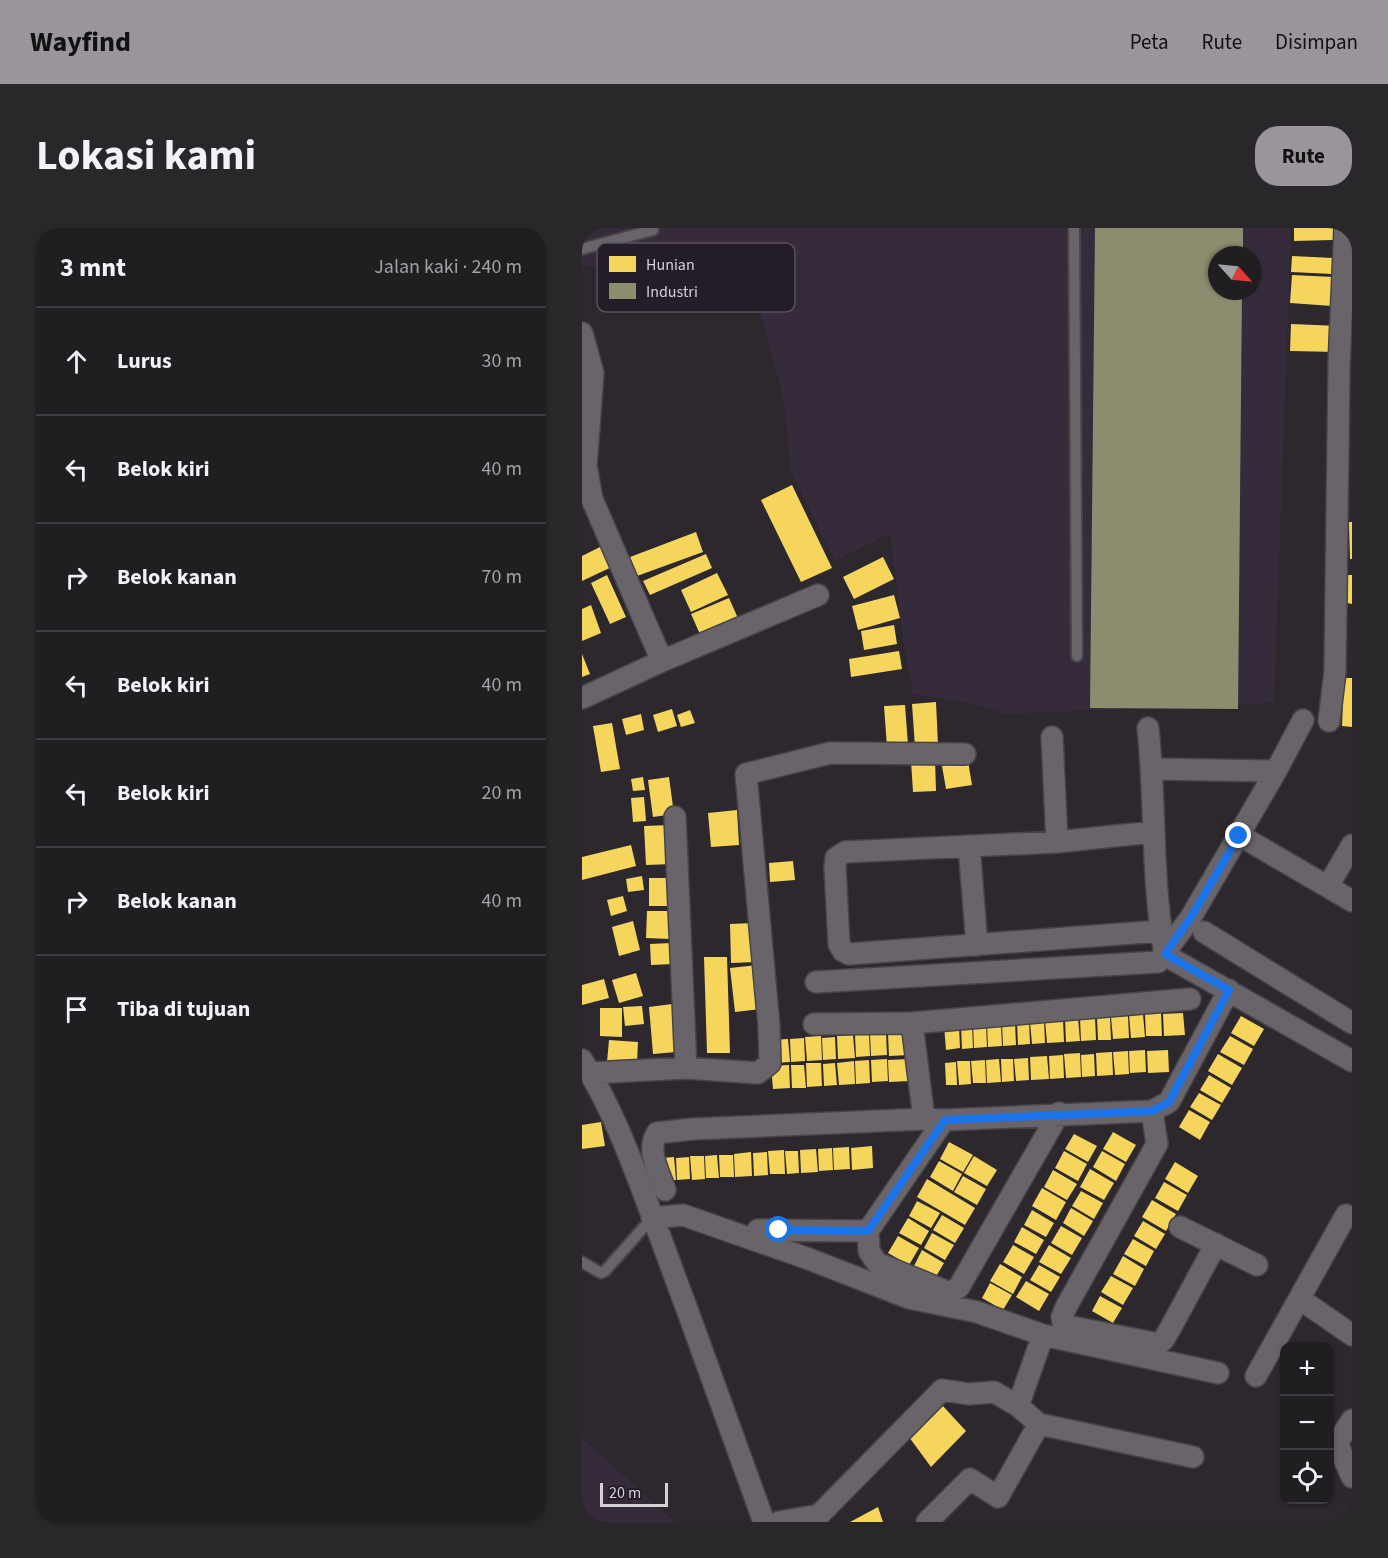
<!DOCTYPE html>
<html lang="id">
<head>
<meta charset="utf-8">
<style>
	body { margin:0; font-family:"Source Sans 3",sans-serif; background:#29272a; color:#f1f3f6 }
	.controls { position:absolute; right:18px; bottom:18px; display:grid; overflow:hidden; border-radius:12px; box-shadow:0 2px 4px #0004 }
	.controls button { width:54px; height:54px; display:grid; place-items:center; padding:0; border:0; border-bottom:2px solid #3e3c40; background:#211e22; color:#f1f3f6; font:30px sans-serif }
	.compass { position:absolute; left:626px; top:18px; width:54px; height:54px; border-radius:50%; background:#211e22; box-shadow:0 2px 4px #0004; rotate:117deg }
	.scale { position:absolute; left:18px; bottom:15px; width:68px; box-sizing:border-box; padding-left:6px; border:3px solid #d6d0d8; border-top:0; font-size:16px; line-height:21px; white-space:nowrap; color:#d6d0d8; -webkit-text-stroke:4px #241c27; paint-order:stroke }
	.stop { position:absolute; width:18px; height:18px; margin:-14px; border:4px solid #1a73e8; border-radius:50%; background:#fff }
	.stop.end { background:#1a73e8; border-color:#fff; box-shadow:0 2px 6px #0008 }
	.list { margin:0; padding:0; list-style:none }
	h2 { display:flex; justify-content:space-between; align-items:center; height:78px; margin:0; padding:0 24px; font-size:26px }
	h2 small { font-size:20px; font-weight:400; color:#a2a2a5 }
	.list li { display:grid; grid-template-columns:39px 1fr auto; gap:18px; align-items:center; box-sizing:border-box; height:108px; padding:0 24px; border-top:2px solid #3e3c40 }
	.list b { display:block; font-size:22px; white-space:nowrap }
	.list em { font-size:20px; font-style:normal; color:#a2a2a5 }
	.icon { flex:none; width:33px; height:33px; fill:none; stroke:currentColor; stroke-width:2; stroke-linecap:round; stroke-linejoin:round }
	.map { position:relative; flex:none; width:770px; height:1294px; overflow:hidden; border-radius:24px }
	header { display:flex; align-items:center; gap:36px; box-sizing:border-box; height:84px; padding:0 30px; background:#9a959c; color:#111 }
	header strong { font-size:28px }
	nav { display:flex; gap:33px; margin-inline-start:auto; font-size:21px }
	.intro { display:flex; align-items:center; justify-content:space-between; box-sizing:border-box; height:144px; padding:0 36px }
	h1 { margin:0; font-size:42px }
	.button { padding:15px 27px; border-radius:24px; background:#9a959c; color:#111; font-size:21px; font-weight:700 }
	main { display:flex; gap:36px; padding:0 36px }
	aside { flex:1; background:#211e22; border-radius:24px; box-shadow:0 2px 4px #0004 }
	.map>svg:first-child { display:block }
</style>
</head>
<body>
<header>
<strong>Wayfind</strong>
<nav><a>Peta</a><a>Rute</a><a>Disimpan</a></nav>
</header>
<div class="intro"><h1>Lokasi kami</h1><a class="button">Rute</a></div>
<main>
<aside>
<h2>3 mnt<small>Jalan kaki · 240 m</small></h2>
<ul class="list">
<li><svg class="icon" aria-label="ahead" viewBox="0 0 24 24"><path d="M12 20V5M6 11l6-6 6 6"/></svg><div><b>Lurus</b></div><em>30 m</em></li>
<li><svg class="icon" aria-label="left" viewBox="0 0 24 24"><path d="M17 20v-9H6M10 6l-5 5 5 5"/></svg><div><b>Belok kiri</b></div><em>40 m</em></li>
<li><svg class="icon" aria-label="right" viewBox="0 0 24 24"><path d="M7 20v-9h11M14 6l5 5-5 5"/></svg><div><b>Belok kanan</b></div><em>70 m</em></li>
<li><svg class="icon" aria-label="left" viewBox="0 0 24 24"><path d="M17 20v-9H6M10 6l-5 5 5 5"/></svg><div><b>Belok kiri</b></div><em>40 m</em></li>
<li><svg class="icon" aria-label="left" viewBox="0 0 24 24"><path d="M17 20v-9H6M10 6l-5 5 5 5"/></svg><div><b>Belok kiri</b></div><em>20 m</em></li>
<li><svg class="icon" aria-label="right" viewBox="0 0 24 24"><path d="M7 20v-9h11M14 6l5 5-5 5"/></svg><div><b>Belok kanan</b></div><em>40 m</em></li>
<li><svg class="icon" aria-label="arrive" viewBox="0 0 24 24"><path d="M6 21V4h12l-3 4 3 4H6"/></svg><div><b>Tiba di tujuan</b></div></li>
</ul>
</aside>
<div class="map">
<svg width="770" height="1294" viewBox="0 0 770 1294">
	<rect width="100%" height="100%" fill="#2c282e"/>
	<path fill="#362b3b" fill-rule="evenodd" d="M0 0H709L692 475 424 486 387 475 331 466 321 411 308 305 253 333 209 244 201 167 165 38 92 47 91 34 0 39ZM635 27H671V63H635Z
		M0 1210 93 1294H0Z"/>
	<path fill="#f6d55c" d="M712 0H751V12L712 13Z
		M710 28 751 30 750 46 709 44Z
		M710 47 752 49 750 78 708 75Z
		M709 96 757 98 756 124 708 123Z
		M210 257 250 340 219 354 179 272Z
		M767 294H770V331H768Z
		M114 304 121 324 55 348 48 329Z
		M24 316 34 337 0 353V328Z
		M124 326 130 340 68 367 61 353Z
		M301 329 312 351 272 371 261 349Z
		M135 345 146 367 109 384 99 362Z
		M25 347 44 389 28 396 9 355Z
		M766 347H770V376L765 375Z
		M312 367 318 390 276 402 270 378Z
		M147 370 159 397 121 413 109 386Z
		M9 377 19 405 0 413V381Z
		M312 397 315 416 282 422 279 403Z
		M317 423 320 441 269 449 267 431Z
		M0 426 8 446 0 449Z
		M762 450H770V499L760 498Z
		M354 474 356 517 333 519 330 476Z
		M323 477 326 517 305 519 302 478Z
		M90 481 95 498 76 504 71 487Z
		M108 482 113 495 99 499 95 487Z
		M59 486 62 502 44 507 40 491Z
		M30 495 38 541 19 544 11 498Z
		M353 531 354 563 331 564 329 533Z
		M386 533 390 557 364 561 360 538Z
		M61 549 63 562 51 563 49 551Z
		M87 549 92 586 71 589 66 552Z
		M62 569 64 593 51 594 49 570Z
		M155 582 157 617 129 619 126 585Z
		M89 597 91 636 64 637 62 598Z
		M49 617 54 638 0 652V629Z
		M211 633 213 652 188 654 187 635Z
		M60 648 62 662 46 664 44 651Z
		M67 650H93V678H67Z
		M41 668 45 683 29 688 25 672Z
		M65 683H88V711L64 710Z
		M51 693 58 722 37 728 30 699Z
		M173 695 174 734 149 735 148 696Z
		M89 715 91 736 69 737 68 716Z
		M122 729H145L148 825H125Z
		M175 737 179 781 153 784 148 740Z
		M54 745 61 768 37 775 30 752Z
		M22 751 27 770 0 777V757Z
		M90 776 94 824 71 826 67 779Z
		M60 778 62 796 43 798 41 779Z
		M18 780H40V809L18 808Z
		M579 785 580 808H564L563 786Z
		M601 785 603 807 582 808 581 786Z
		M561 786 563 809 549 810 547 787Z
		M546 788 547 810 531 811 529 789Z
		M659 788 682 801 672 818 649 805Z
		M513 789 514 812 499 813 498 790Z
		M528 789 529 812H516L515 790Z
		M496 790 498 813 484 814 483 791Z
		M481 791 482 814 465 815 463 792Z
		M462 793 463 815 450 816 448 794Z
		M433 794 434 817 421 818 420 795Z
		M447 794 448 816 436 817 435 795Z
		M404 796 405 819 392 820 391 797Z
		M405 796H419L420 818 406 819Z
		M390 797 391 820 380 821 379 798Z
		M362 798H377L378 820 364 822Z
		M304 805 305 827 289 828 288 806Z
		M327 805 328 827 307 828 306 806Z
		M287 806 288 828 274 829 273 807Z
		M271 807 273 830 256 831 255 808Z
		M239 808 240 832 225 833 223 809Z
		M648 808 671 821 662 837 638 824Z
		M253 809 254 831 241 832 240 810Z
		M222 810 223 833 209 834 208 811Z
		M206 811 208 834 190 835 189 812Z
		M27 812 56 814 55 835 25 834Z
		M563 822 564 844 548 845 547 823Z
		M586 822 587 844 566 845 565 823Z
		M546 823 547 846 533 847 531 824Z
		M530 824 531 847 515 848 514 825Z
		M498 825 499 849 484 850 482 826Z
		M512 826 513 848 500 849 499 827Z
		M636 826 660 840 650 857 626 843Z
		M481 827 482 850 468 851 467 828Z
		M465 828 467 851 449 852 448 829Z
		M446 830 447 852 434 853 432 831Z
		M305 831 306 853 290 854 289 832Z
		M327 831 328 853 307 854 306 832Z
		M417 831 419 854 405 855 404 832Z
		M419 831H431L432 853 420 854Z
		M287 832 288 855 274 856 273 833Z
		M403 832 404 855H391L389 833Z
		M272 833 273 856 257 857 255 835Z
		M375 833H388L389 856 377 857Z
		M374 834 375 857H364L363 835Z
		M224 835H239L240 858 225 859Z
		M253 835 255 857 242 858 241 836Z
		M207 837 208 860 191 861 189 838Z
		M209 837H222L224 860H210Z
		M627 847 649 860 640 875 618 862Z
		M617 865 639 877 630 892 608 879Z
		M607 882 628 894 618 912 597 899Z
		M19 894 23 918 0 921V897Z
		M531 904 554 917 544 934 521 921Z
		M492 906 515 918 506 934 483 921Z
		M367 914 391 927 381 944 358 931Z
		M290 918 291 940 270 942 269 920Z
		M267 919 268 941 252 942 251 920Z
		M250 920 251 942 237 943 236 921Z
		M234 921 236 944 219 945 218 922Z
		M202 922 203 946H188L186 923Z
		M203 923H216L217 945 205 946Z
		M482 923 505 936 496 953 473 940Z
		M520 923 543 936 534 953 511 939Z
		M169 924 170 948 153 949 152 926Z
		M185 924 186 947 172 948 171 925Z
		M135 927 137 950H124L123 928Z
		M137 927H151L152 949H138Z
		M108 928H122L123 951 110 952Z
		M392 928 415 942 405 958 382 945Z
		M92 929 94 952 81 953 80 930Z
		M107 929 108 951 95 952 94 930Z
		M357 933 380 946 371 963 348 949Z
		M593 934 616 948 606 965 583 951Z
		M508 941 532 955 522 972 498 959Z
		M471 942 495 956 485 972 462 959Z
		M381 948 404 961 395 977 372 964Z
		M345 951 393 980 383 997 335 969Z
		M582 954 605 967 596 983 573 970Z
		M460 960 484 974 474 992 450 978Z
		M499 963 521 975 512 991 490 978Z
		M570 972 594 986 584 1003 560 989Z
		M335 973 358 985 349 1000 327 988Z
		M489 980 511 993 502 1008 481 995Z
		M450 982 472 995 464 1009 442 997Z
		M360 987 382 1000 373 1015 351 1002Z
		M326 990 347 1003 339 1017 317 1005Z
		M561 993 583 1006 574 1021 552 1008Z
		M479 998 500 1010 490 1027 469 1015Z
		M440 999 462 1012 454 1026 432 1014Z
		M350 1005 372 1017 363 1032 342 1020Z
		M316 1008 337 1020 327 1037 306 1025Z
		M551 1011 572 1023 564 1038 542 1026Z
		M431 1017 452 1029 442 1046 421 1034Z
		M467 1017 489 1030 479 1046 457 1034Z
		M340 1022 362 1035 352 1052 331 1040Z
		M541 1028 562 1041 553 1058 531 1046Z
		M418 1036 440 1049 431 1066 408 1053Z
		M457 1037 478 1049 469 1064 448 1052Z
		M529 1048 551 1060 541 1077 519 1064Z
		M444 1053 467 1066 457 1083 434 1069Z
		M408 1055 430 1067 421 1082 400 1070Z
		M518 1068 540 1080 531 1095 510 1083Z
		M360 1177 384 1203 349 1239 327 1209Z
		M296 1279 301 1294H268Z"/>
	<path fill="#8c8c6e" d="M513 0H661V27H635V63H660L656 481 508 480Z"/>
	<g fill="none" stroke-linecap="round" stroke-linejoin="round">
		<defs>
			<path id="lane" d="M492 0 495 428
				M0 21 71 2
				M0 1034 19 1045 23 1043 70 990"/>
			<path id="street" d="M0 105 11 145 4 238 10 271 80 433
				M0 470 80 433 236 367
				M747 493 753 444 757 137 763 0
				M566 500C574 575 569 651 583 727L770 833
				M470 509 475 614
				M571 541 694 543 721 492
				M93 589 104 840
				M571 604 475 614 263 624 254 630 253 639 257 716 261 723 267 726 579 703
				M657 607 770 673
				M387 618 395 717
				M746 658 770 617
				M622 704 770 795
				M234 754 576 734 609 689 694 543
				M330 795 342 891
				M232 796 330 795 608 771
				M0 832C34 885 56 951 79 1011 114 1105 148 1199 182 1294
				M9 845 104 840 176 845 188 835 187 798 164 546 248 525 383 526
				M362 892 286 1003 287 1023 295 1035 368 1065 377 1059 477 885
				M83 962C77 944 64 923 75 905L111 901 342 891 362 892 570 883
				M70 990 101 987 227 1031 327 1070 395 1084 461 1107 636 1145
				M598 999 675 1037
				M176 1002 286 1003
				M634 1016 589 1099 582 1111 577 1116 485 1098 481 1095 480 1089 483 1081 575 916 570 883 587 874 647 762
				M718 1071 770 1107
				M674 1148 764 987
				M436 1178 461 1107
				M770 1192 755 1215 770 1249
				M457 1196 611 1229
				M197 1294 237 1287 360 1162 387 1166 412 1164 436 1178 457 1196 416 1269 388 1251 345 1294"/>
		</defs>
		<use href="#lane" stroke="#474448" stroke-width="14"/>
		<use href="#street" stroke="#474448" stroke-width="24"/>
		<use href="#lane" stroke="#686469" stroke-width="10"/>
		<use href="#street" stroke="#686469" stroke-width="21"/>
	</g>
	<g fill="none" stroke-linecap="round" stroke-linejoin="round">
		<path stroke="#1a73e8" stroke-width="8" d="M197 1002 286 1003 363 892 570 883 587 874 647 762 583 726 609 689 657 608"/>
	</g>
	<rect x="15" y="15" width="198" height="69" rx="9" fill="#241c27" stroke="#59525c" stroke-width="1.5"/>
	<rect x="27" y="28" width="27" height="16" fill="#f6d55c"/>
	<rect x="27" y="55" width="27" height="16" fill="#8c8c6e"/>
	<g font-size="16" fill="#d6d0d8">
		<text x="64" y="42">Hunian</text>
		<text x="64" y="69">Industri</text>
	</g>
</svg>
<div class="controls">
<button>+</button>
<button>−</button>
<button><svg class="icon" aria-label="locate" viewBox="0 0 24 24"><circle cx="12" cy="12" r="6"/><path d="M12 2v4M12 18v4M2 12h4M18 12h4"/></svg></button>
</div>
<svg class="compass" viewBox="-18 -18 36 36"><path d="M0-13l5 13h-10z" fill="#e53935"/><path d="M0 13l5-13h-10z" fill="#a2a2a5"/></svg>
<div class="scale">20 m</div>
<div class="stop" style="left:197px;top:1002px"></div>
<div class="stop end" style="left:657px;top:608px"></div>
</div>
</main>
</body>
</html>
